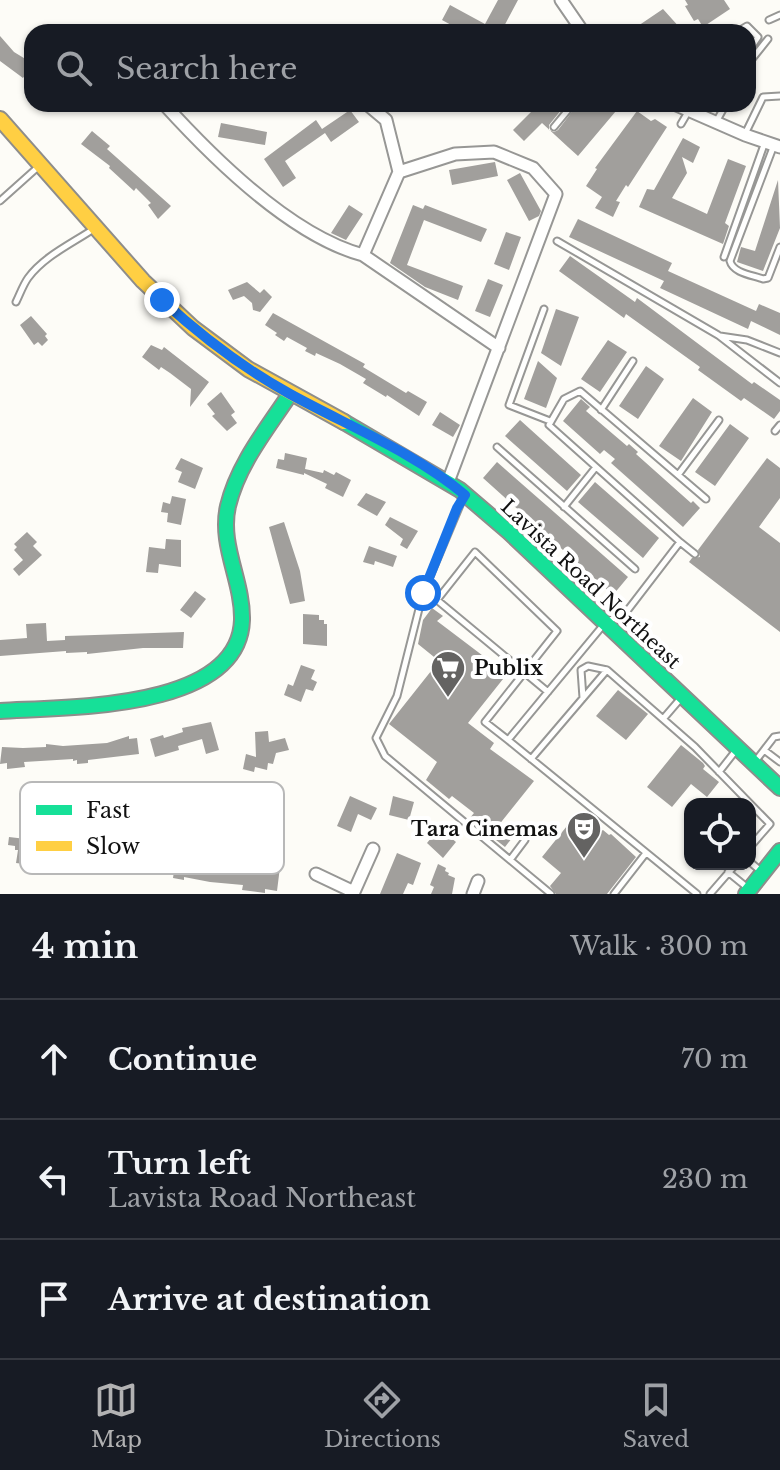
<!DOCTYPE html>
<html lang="en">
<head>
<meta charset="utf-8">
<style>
	body { margin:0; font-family:"Libre Baskerville",serif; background:#242831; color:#f1f3f6 }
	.controls { position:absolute; right:24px; bottom:24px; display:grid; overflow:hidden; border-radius:16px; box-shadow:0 2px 6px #0004 }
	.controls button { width:72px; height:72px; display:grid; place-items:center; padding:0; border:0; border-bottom:2px solid #363941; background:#171b24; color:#f1f3f6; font:40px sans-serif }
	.stop { position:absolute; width:24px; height:24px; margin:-18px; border:6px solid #1a73e8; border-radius:50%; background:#fff }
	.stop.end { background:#1a73e8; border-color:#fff; box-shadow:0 2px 8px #0008 }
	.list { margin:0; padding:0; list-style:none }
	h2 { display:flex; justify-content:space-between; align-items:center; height:104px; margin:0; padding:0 32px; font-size:34px }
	h2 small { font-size:26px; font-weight:400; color:#9ea1a6 }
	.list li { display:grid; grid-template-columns:52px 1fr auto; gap:24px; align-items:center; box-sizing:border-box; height:120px; padding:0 32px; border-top:2px solid #363941 }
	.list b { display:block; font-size:30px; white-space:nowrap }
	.list p { margin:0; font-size:26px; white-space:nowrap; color:#9ea1a6 }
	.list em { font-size:26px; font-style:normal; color:#9ea1a6 }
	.icon { flex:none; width:44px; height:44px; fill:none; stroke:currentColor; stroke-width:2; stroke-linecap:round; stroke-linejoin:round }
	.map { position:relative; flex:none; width:780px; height:894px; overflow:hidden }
	.search { position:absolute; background:#171b24; box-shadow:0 2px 6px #0004; left:24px; right:24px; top:24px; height:88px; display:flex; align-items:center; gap:20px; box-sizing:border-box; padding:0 28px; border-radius:24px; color:#9ea1a6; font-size:30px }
	.sheet { height:464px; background:#171b24 }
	nav { display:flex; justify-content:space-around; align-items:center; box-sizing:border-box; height:112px; border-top:2px solid #363941; background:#171b24; font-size:22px; color:#9ea1a6 }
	nav a { display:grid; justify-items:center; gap:4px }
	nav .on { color:#b2b2b3 }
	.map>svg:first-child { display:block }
</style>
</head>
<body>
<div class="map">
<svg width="780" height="894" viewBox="0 0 780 894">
	<rect width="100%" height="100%" fill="#fdfcf7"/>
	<path fill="#a19f9c" d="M498 0H518L501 32 486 27 483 32H464L442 20 450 5 485 24Z
		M685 0H724L730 9 703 27 698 19 694 21 685 6 688 5Z
		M663 9 681 29 677 32H629Z
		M0 36 14 52 32 63V79L26 74 23 78 0 61Z
		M539 104H566L549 125V130L554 132 558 130 578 104H607L616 111 578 156 568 147 542 123 524 141 513 130Z
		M350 110 359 122 331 142 325 133 285 161 296 178 283 187 264 159 316 120 322 129Z
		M637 111 651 121 655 119 667 127 628 187 626 185 616 201 620 202 613 217 595 208 602 197 586 186 597 169 595 168Z
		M221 123 267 132 265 145 218 137Z
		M92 131 110 146 107 149 171 206 158 219 148 205 151 203 136 188 134 191 109 168 110 166 81 144Z
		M683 138 700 147 693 163 682 157 687 173 672 198 692 207 707 214 728 159 746 166 725 223 729 226 723 244 639 207 647 189 654 190Z
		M495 162 498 176 452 185 449 170Z
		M520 173 541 211 539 216 529 221 507 180Z
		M778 180 780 228 763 271 737 262 741 247 755 251Z
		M349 205 363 214 346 240 331 233Z
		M413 205 423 209 425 205 487 229 481 242 424 220 407 265 463 286 458 300 425 287 390 263Z
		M578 219 672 263 668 271 756 311 759 304 780 313V335L751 321 748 329 660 288 664 281 569 237Z
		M506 232 521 237 509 270 494 264Z
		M570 256 635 302 637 298 752 384 754 382 780 400V411L774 419 744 398 741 401 698 370 700 367 626 314 624 318 559 271Z
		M488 279 503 285 490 317 475 311Z
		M247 282 260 293 264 289 272 297 260 312 253 310 252 303 244 296 233 300 228 290Z
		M556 309 579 317 561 366 541 353Z
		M273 313 365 364 363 367 406 393 408 391 427 402 419 416 387 395 386 397 363 383 366 379 340 364 316 353 315 356 305 351 307 348 287 337 284 341 275 335 277 333 265 325Z
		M31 316 47 334 45 336 48 340 42 346 38 342 34 345 20 325Z
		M608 340 627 352 600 392 581 379Z
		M151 345 162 350 164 347 209 382 190 407 191 389 170 373 161 367 159 370 142 357Z
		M538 361 557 378 546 408 524 399Z
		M646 366 664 379 638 419 619 406Z
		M221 392 235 412 231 415 237 423 227 431 212 416 215 414 207 404Z
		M693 398 712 412 681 461 659 446Z
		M581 399 590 407 586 411 627 446 629 444 638 452 636 454 691 503 693 501 700 508 683 527 611 463 615 459 604 450 600 454 563 421Z
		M440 412 460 425 453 437 432 425Z
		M520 420 581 475 567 491 505 436Z
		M730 424 749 438 715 486 695 472Z
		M285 453 307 458 305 469 323 473 324 470 334 475 336 472 351 480 343 497 325 488 327 484 304 473V475L276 468 278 459 284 460Z
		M181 458 203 468 195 489 178 482 182 472 175 469Z
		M767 458 780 468V498L759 527 780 543V632L689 562 692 558 700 557 698 550Z
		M497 462 628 577 613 595 483 478Z
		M595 482 659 538 643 558 578 502Z
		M366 493 386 502 377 516 357 505Z
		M172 496 186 499 181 525 167 522 168 513 161 512 163 502 170 504Z
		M390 517 418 531 407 549 400 545 403 539 385 525Z
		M284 522 300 571 305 601 290 604 269 527Z
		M27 532 37 542 33 546 42 555 19 576 13 569 23 560 14 550 17 547 14 544Z
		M166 539 181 540V567L159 564 158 573 146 572 149 547 165 549Z
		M369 546 397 556 393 567 375 561 374 565 363 562Z
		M195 591 206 599 191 618 180 610Z
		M432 608 443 616 437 621 507 674 468 723 494 743 490 749 534 781 498 826 512 838 505 847 469 819 474 813 452 796 449 799 426 780 437 762 389 724 439 661 418 644 423 620Z
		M303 614 319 615V620H324V624H327V646L303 644Z
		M46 623 47 641 65 640V636L184 632 183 648H143L87 654V652L66 653V651L0 656V640L27 638 26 624Z
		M301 665 315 670 311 679 317 682 313 691 306 689 301 702 284 695 288 684 293 686Z
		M618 690 648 714 626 740 596 716Z
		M211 722 219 750 206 754 202 739 178 746 179 750 155 757 150 739 163 735 164 738 183 732 182 728Z
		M268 731 269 742 285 738 289 750 276 753 273 764 268 763 267 770 255 767 254 772 243 769 246 754 256 757 255 732Z
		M129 736V739L137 738 139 754 88 760V763L77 764V760L73 761V759L24 762 25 767 7 769V763L0 764 2 747 23 748 46 747V744L63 746 107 743Z
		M681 745 703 763 705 766 703 769 719 782 707 797 691 784 672 807 647 787Z
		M350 796 377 808 371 820 358 814 351 832 337 826Z
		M393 796 414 802 409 820 389 815Z
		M575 816 598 833 603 830 609 835 611 834 636 857 607 894H556L550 886 561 873 542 857Z
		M439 828 456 842 443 858 427 843Z
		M43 836 108 841V845L147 847 146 852 162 854 163 851H169V848L178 849 177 855 187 856 186 866 206 869 207 859 245 868 246 862 280 867 277 891 265 889V893L242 890 243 885 210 882 184 877V880L173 878 174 871 152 869V865L139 864 140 862 33 856 32 865 16 863 18 850H15V846L8 845 9 837 43 841Z
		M397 853 421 863 413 885 408 883 403 894H380Z
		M438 864 446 868 445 871 449 873 448 875 455 878 452 894H431L434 887 430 885Z"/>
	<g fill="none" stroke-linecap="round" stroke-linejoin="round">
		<defs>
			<path id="lane" d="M769 20 780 15
				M737 32 747 26 758 37 748 52
				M748 64 768 39
				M716 122 726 104
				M681 124 688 112
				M554 127 573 104
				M745 134 763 97 780 96
				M774 145 730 261C733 273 752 275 763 279L768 278 780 247
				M0 201 38 167
				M557 241 718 335 780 383
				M724 257 765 142
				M16 302C20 294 23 285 28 278 44 256 73 243 95 228
				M544 309 509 405 550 421
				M720 336 747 340 780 353
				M601 410 633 361
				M775 431 780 425
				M497 447 635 569
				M678 475 719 420
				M463 498 423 593 437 600 548 692
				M564 507 596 467
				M680 542 695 554
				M423 593 397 696 376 738 385 756 551 894
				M437 600 475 552 557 631 485 722 508 740 605 623 627 611 680 542 549 425 564 399 580 391 706 499
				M583 698 581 670 588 666 607 670 695 747 770 824 750 847
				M663 719 681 698
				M508 740 697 894
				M764 750 780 762
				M531 759 607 670
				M754 763 774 737 780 736
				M719 772 737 749
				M510 860 525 840
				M750 862 762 872
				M728 872 749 889
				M614 894 646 853
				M710 894 736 864"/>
			<path id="street" d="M561 0 583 32
				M164 104C213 158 292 236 363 255L499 348
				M674 104 745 135 780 147
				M399 172 455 154 494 152 533 168 556 194 448 482
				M363 255 399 172 386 120 367 104
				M316 874 354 892
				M353 894 373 849
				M473 894 478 881"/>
			<path id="fast" d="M344 422 460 490 509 532 780 788
				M0 711C65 707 239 711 242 620 243 581 219 545 228 506 238 464 267 429 290 394
				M746 894 780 851"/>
			<path id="slow" d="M0 119 143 281 193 328 248 369 344 422"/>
		</defs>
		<use href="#lane" stroke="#979795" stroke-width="9"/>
		<use href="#street" stroke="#979795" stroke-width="15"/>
		<use href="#fast" stroke="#8e8d8b" stroke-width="18"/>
		<use href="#slow" stroke="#8e8d8b" stroke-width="18"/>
		<use href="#lane" stroke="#fffffe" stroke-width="5"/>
		<use href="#street" stroke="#fffffe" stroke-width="11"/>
		<use href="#fast" stroke="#16e098" stroke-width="14"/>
		<use href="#slow" stroke="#ffcf43" stroke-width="14"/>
	</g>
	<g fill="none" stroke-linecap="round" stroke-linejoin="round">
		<path stroke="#1a73e8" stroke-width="10" d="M162 300C201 336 243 368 290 394 348 426 414 452 465 495L457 508 423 593"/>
	</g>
	<defs>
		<symbol id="supermarket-pin" viewBox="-11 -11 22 30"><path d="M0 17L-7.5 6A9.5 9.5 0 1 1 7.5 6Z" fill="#646362" stroke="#fff"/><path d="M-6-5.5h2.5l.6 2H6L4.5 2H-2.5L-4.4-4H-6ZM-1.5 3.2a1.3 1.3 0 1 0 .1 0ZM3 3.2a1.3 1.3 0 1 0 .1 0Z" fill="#fff"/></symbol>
		<symbol id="theatre-pin" viewBox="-11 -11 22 30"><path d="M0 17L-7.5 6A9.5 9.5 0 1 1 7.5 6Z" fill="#646362" stroke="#fff"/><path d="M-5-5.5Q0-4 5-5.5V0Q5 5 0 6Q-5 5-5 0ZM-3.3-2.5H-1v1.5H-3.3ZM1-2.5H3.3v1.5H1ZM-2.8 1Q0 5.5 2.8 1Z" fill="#fff"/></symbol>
	</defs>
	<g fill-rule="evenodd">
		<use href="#supermarket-pin" x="428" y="648" width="40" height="54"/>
		<use href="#theatre-pin" x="564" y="809" width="40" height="54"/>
	</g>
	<g text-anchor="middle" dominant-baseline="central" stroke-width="8" stroke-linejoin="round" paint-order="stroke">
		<g font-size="20" fill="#111" stroke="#fff">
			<text transform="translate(591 584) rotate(43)">Lavista Road Northeast</text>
		</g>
		<g font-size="20" font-weight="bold" fill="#111" stroke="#fff" text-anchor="start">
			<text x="474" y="668">Publix</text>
			<text x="558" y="829" text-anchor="end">Tara Cinemas</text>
		</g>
	</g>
	<rect x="20" y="782" width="264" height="92" rx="12" fill="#fff" stroke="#b8b8b8" stroke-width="2"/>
	<rect x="36" y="805" width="36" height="10" fill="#16e098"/>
	<rect x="36" y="841" width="36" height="10" fill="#ffcf43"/>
	<g font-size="22" fill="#111">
		<text x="86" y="818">Fast</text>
		<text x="86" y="854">Slow</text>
	</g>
</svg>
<div class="controls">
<button><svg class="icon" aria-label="locate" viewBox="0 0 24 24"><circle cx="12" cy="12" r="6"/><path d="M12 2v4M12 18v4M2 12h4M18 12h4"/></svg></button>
</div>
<div class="stop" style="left:423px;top:593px"></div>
<div class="stop end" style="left:162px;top:300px"></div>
<div class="search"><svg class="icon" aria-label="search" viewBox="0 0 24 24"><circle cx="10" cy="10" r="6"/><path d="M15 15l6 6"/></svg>Search here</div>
</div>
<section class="sheet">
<h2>4 min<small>Walk · 300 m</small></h2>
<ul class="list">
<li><svg class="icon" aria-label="ahead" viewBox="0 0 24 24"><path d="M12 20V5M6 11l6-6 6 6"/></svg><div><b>Continue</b></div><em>70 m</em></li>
<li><svg class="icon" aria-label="left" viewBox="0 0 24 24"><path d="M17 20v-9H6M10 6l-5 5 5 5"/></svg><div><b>Turn left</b><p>Lavista Road Northeast</p></div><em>230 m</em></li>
<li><svg class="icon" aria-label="arrive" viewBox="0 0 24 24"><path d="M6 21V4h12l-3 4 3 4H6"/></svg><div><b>Arrive at destination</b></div></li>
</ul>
</section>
<nav>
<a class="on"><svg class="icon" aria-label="map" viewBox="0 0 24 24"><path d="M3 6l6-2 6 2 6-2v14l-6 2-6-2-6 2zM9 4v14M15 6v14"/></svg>Map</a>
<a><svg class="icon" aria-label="directions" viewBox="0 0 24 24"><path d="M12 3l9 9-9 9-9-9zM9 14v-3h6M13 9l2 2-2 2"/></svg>Directions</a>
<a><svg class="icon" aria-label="saved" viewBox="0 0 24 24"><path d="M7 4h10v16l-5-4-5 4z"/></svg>Saved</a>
</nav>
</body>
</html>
